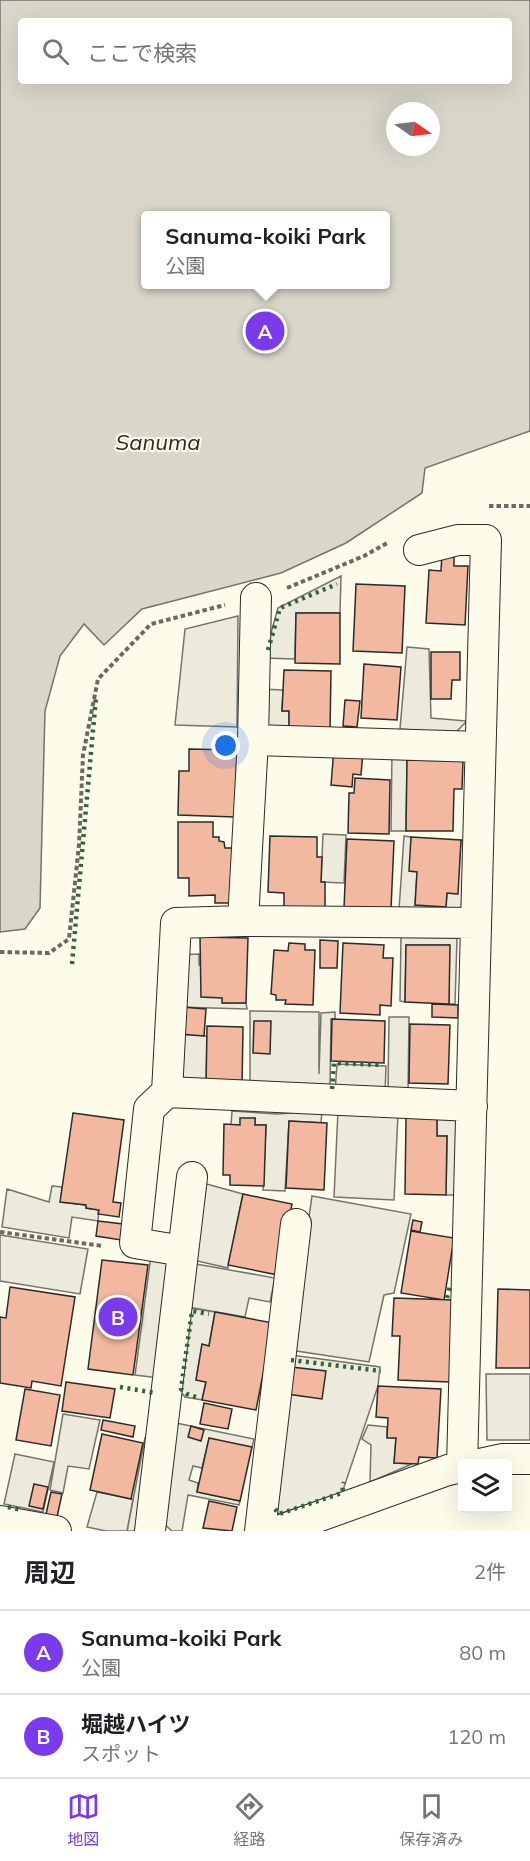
<!DOCTYPE html>
<html lang="ja">
<head>
<meta charset="utf-8">
<style>
	body { margin:0; font-family:Mulish,"Noto Sans JP",sans-serif; background:#f2f2f2; color:#202124 }
	.controls { position:absolute; right:18px; bottom:18px; display:grid; overflow:hidden; border-radius:6px; box-shadow:0 6px 24px #0002 }
	.controls button { width:54px; height:54px; display:grid; place-items:center; padding:0; border:0; border-bottom:2px solid #e0e0e0; background:#fff; color:#202124; font:30px sans-serif }
	.compass { position:absolute; left:386px; top:102px; width:54px; height:54px; border-radius:50%; background:#fff; box-shadow:0 6px 24px #0002; rotate:104deg }
	.you { position:absolute; left:226px; top:746px; width:21px; height:21px; margin:-15px; border:4px solid #fff; border-radius:50%; background:#1a73e8; box-shadow:0 0 0 9px #1a73e833 }
	.badge { display:grid; place-items:center; width:39px; height:39px; border-radius:50%; background:#7c3aed; color:#fff; font-size:20px; font-weight:700 }
	.pin { position:absolute; translate:-50% -50%; border:3px solid #fff; box-shadow:0 2px 6px #0006 }
	.popup { position:absolute; left:141px; top:211px; width:249px; height:78px; box-sizing:border-box; display:grid; place-content:center; border-radius:6px; background:#fff; filter:drop-shadow(0 2px 4px #0005); font-size:20px; white-space:nowrap; color:#757577 }
	.popup b { font-size:22px; color:#202124 }
	.popup::after { content:''; position:absolute; left:50%; top:100%; margin-left:-12px; border:12px solid transparent; border-top-color:#fff }
	.list { margin:0; padding:0; list-style:none }
	h2 { display:flex; justify-content:space-between; align-items:center; height:78px; margin:0; padding:0 24px; font-size:26px }
	h2 small { font-size:20px; font-weight:400; color:#757577 }
	.list li { display:grid; grid-template-columns:39px 1fr auto; gap:18px; align-items:center; box-sizing:border-box; height:84px; padding:0 24px; border-top:2px solid #e0e0e0 }
	.list b { display:block; font-size:22px; white-space:nowrap }
	.list p { margin:0; font-size:20px; white-space:nowrap; color:#757577 }
	.list em { font-size:20px; font-style:normal; color:#757577 }
	.icon { flex:none; width:33px; height:33px; fill:none; stroke:currentColor; stroke-width:2; stroke-linecap:round; stroke-linejoin:round }
	.map { position:relative; flex:none; width:530px; height:1531px; overflow:hidden }
	.search { position:absolute; background:#fff; box-shadow:0 6px 24px #0002; left:18px; right:18px; top:18px; height:66px; display:flex; align-items:center; gap:15px; box-sizing:border-box; padding:0 21px; border-radius:6px; color:#757577; font-size:22px }
	.sheet { height:246px; background:#fff }
	nav { display:flex; justify-content:space-around; align-items:center; box-sizing:border-box; height:84px; border-top:2px solid #e0e0e0; background:#fff; font-size:16px; color:#757577 }
	nav a { display:grid; justify-items:center; gap:3px }
	nav .on { color:#7c3aed }
	.map>svg:first-child { display:block }
</style>
</head>
<body>
<div class="map">
<svg width="530" height="1531" viewBox="0 0 530 1531">
	<rect width="100%" height="100%" fill="#fdfbea"/>
	<path fill="#ecebdb" stroke="#74746e" stroke-width="1.5" d="M341 576 340 613H296L295 659 264 658 278 608Z
		M238 616 237 727 175 725 185 629Z
		M407 647 429 649 431 718 467 721 455 733 400 729Z
		M392 750 437 760H407L406 831H391Z
		M323 834 346 835 344 883 321 882Z
		M404 836 411 837 417 872 415 905 446 907 447 893 457 894 461 840 465 841 461 914 399 910Z
		M401 937 457 938 455 1004H449V945H406L405 1002 400 1001Z
		M250 1011 319 1012V1074L321 1013 335 1012V1019H331L330 1091 250 1090Z
		M389 1017H409L408 1093 388 1092Z
		M179 1034 207 1036 206 1087 183 1086Z
		M232 1111 277 1114 322 1111 321 1123 289 1121 285 1191 263 1190 266 1125H255V1118L240 1125H231Z
		M338 1111 398 1114 394 1200 334 1197Z
		M437 1119H457L456 1195H446L447 1136H437Z
		M203 1183 243 1194 228 1268 193 1260Z
		M52 1186 62 1187 61 1202 86 1205V1208L99 1210 98 1221 72 1217 69 1238 2 1227 7 1189 49 1202Z
		M312 1196 411 1214 394 1293 384 1295 369 1362 290 1350Z
		M0 1235 88 1249 80 1294 0 1281Z
		M190 1308 215 1312 209 1346 202 1345 196 1380 206 1382 202 1400 185 1397 178 1389Z
		M291 1355 380 1367 378 1386 342 1493 279 1514 274 1508Z
		M63 1414 100 1420 89 1469 68 1466 63 1493 50 1490Z
		M176 1423 254 1439 252 1447 209 1439 202 1468 193 1466 189 1480 198 1483 197 1492 240 1501 239 1505 188 1495 182 1531H172L162 1522Z
		M368 1425 387 1427V1437L396 1438 394 1463 412 1464 370 1482 371 1445 362 1439Z
		M145 1438 157 1441 139 1531H127Z
		M15 1454 54 1462 43 1512 4 1504Z"/>
	<path fill="#eceadb" stroke="#74746e" stroke-width="1.5" d="M261 689 283 690 282 711H289V730L266 727Z
		M199 954V965L202 966 222 998 223 1003H246L247 1009 177 1007 180 955Z
		M337 1064 386 1066 385 1094 335 1092Z
		M151 1255 175 1258 159 1378 135 1375Z
		M196 1264 275 1278 270 1302 249 1298 245 1317 188 1307Z
		M486 1374H530V1440H487Z
		M97 1492 133 1499 127 1531H106L87 1527Z"/>
	<path fill="#d8d7c9" stroke="#74746e" stroke-width="1.5" fill-rule="evenodd" d="M0 0H530V431L425 468 422 493 346 543 281 573 142 609 104 645 84 624 60 656 45 711 40 908 25 929 0 932ZM21 21H509V81H21ZM395 111H431V147H395ZM145 216H385V284H145Z"/>
	<path fill="#f2b8a0" stroke="#2b2b2b" stroke-width="1.5" d="M442 554H454V566H468L465 625 426 623 429 570 441 571Z
		M356 584 405 586 402 653 353 651Z
		M296 613H340V664L295 663Z
		M431 652H460V680H452L451 699H431Z
		M364 664 401 667 397 720 361 718Z
		M284 670 331 671 330 731 289 730V711H282Z
		M345 700 360 701 357 727 343 726Z
		M334 748 363 751 361 775 353 774 352 787 331 785Z
		M189 749 237 750 235 817 178 815 179 771H189Z
		M407 760 463 761 462 789H454L453 831H406Z
		M355 778 390 780 389 834 348 833 349 793H354Z
		M178 822H213V837H219V841L224 842 225 848H235V903H215V895L189 896V878H178Z
		M270 836 317 837V857H322L321 882H325V912L284 911V893L268 892Z
		M411 837 461 840 458 894 447 893 446 907 415 905 417 872 409 871Z
		M347 839 394 841 391 909 344 908Z
		M200 937 248 938 246 1003H222V998L201 997Z
		M320 940 338 941 337 968H320Z
		M289 943 305 944V950H315L313 1005 285 1004 286 1000H276V995L271 994 274 950 288 951Z
		M343 943 384 945 383 958H393L391 1006 380 1005V1015L340 1013Z
		M406 945H450L449 1004 405 1002Z
		M432 1004 458 1005V1018L432 1017Z
		M182 1007 206 1009 204 1036 179 1034Z
		M332 1019 385 1021 384 1063 331 1061Z
		M254 1021H271L270 1054 253 1053Z
		M410 1024 450 1025 448 1084 409 1083Z
		M207 1026 243 1027 242 1088 206 1087Z
		M73 1113 124 1120 113 1202 121 1203 119 1217 98 1214 99 1210 86 1208V1205L60 1202Z
		M240 1118H255V1125H266L264 1186 230 1185V1175H223L224 1124 240 1125Z
		M406 1118 437 1119V1136H447L446 1195 405 1194Z
		M289 1121 327 1123 324 1190 286 1188Z
		M243 1194 292 1204 278 1275 228 1265Z
		M413 1220 422 1222 420 1232 411 1230Z
		M98 1221 123 1224 121 1240 96 1236Z
		M411 1231 454 1238 444 1300 401 1293Z
		M102 1260 148 1265 133 1375 88 1369Z
		M10 1287 75 1297 61 1386 32 1381 31 1388 0 1383V1317L6 1318Z
		M498 1289 530 1290V1368H496Z
		M394 1298 454 1300 450 1382 398 1380 400 1336H392Z
		M215 1312 273 1323 256 1410 202 1400 206 1382 196 1380 202 1344 209 1346Z
		M291 1367 326 1371 322 1399 287 1394Z
		M66 1382 115 1389 110 1418 62 1411Z
		M378 1386 441 1389 437 1458 419 1457 418 1464 394 1463 396 1438H387L388 1418 376 1417Z
		M25 1389 60 1395 51 1446 16 1440Z
		M204 1403 232 1409 228 1429 200 1424Z
		M103 1420 135 1426 133 1437 101 1430Z
		M191 1426 204 1430 201 1441 188 1437Z
		M102 1434 143 1443 131 1499 90 1490Z
		M209 1438 252 1447 240 1501 197 1492Z
		M34 1484 48 1487 43 1509 29 1506Z
		M51 1492 62 1494 57 1517 46 1514Z
		M209 1501 237 1507 232 1531 203 1528Z"/>
	<g fill="none" stroke-linecap="round" stroke-linejoin="round">
		<defs>
			<path id="minor" d="M419 550 458 540H486L462 1467
				M256 598 253 740 480 747
				M253 740 243 921 476 923
				M167 1092 472 1106
				M183 1251 135 1243 149 1109 167 1092 176 923 243 921
				M480 1464 503 1459H530
				M0 1521 56 1531
				M150 1531 192 1177
				M260 1531 296 1224
				M278 1531 448 1470 462 1467"/>
		</defs>
		<use href="#minor" stroke="#2b2b2b" stroke-width="32"/>
		<path stroke="#6a6964" stroke-width="4" stroke-dasharray="4.5 3" stroke-linecap="butt" d="M489 506H530
			M287 588 364 556 389 542
			M0 952 49 953 69 939 79 845 83 755 98 679 151 624 225 605
			M0 1232 103 1246"/>
		<use href="#minor" stroke="#fdfbea" stroke-width="30"/>
		<path stroke="#34623c" stroke-width="4.5" stroke-dasharray="3 4.5" stroke-linecap="butt" d="M268 650 280 608 337 584
			M72 964 96 697
			M332 1089 334 1063 383 1065
			M447 1298 450 1286
			M291 1360 381 1371
			M120 1387 155 1393
			M196 1397 187 1394 181 1389 192 1311 209 1314
			M8 1507 22 1510
			M275 1509 279 1514 342 1493 344 1482"/>
	</g>
	<g text-anchor="middle" dominant-baseline="central" stroke-width="4.5" stroke-linejoin="round" paint-order="stroke">
		<g font-size="22" font-style="italic" fill="#2b2b2b" stroke="#fdfbea">
			<text x="158" y="442">Sanuma</text>
		</g>
	</g>
</svg>
<div class="controls">
<button><svg class="icon" aria-label="layers" viewBox="0 0 24 24"><path d="M12 4l9 5-9 5-9-5zM3 14l9 5 9-5"/></svg></button>
</div>
<svg class="compass" viewBox="-18 -18 36 36"><path d="M0-13l5 13h-10z" fill="#e53935"/><path d="M0 13l5-13h-10z" fill="#757577"/></svg>
<div class="you"></div>
<div class="pin badge" style="left:265px;top:331px">A</div>
<div class="popup"><b>Sanuma-koiki Park</b>公園</div>
<div class="pin badge" style="left:118px;top:1317px">B</div>
<div class="search"><svg class="icon" aria-label="search" viewBox="0 0 24 24"><circle cx="10" cy="10" r="6"/><path d="M15 15l6 6"/></svg>ここで検索</div>
</div>
<section class="sheet">
<h2>周辺<small>2件</small></h2>
<ul class="list">
<li><span class="badge">A</span><div><b>Sanuma-koiki Park</b><p>公園</p></div><em>80 m</em></li>
<li><span class="badge">B</span><div><b>堀越ハイツ</b><p>スポット</p></div><em>120 m</em></li>
</ul>
</section>
<nav>
<a class="on"><svg class="icon" aria-label="map" viewBox="0 0 24 24"><path d="M3 6l6-2 6 2 6-2v14l-6 2-6-2-6 2zM9 4v14M15 6v14"/></svg>地図</a>
<a><svg class="icon" aria-label="directions" viewBox="0 0 24 24"><path d="M12 3l9 9-9 9-9-9zM9 14v-3h6M13 9l2 2-2 2"/></svg>経路</a>
<a><svg class="icon" aria-label="saved" viewBox="0 0 24 24"><path d="M7 4h10v16l-5-4-5 4z"/></svg>保存済み</a>
</nav>
</body>
</html>
